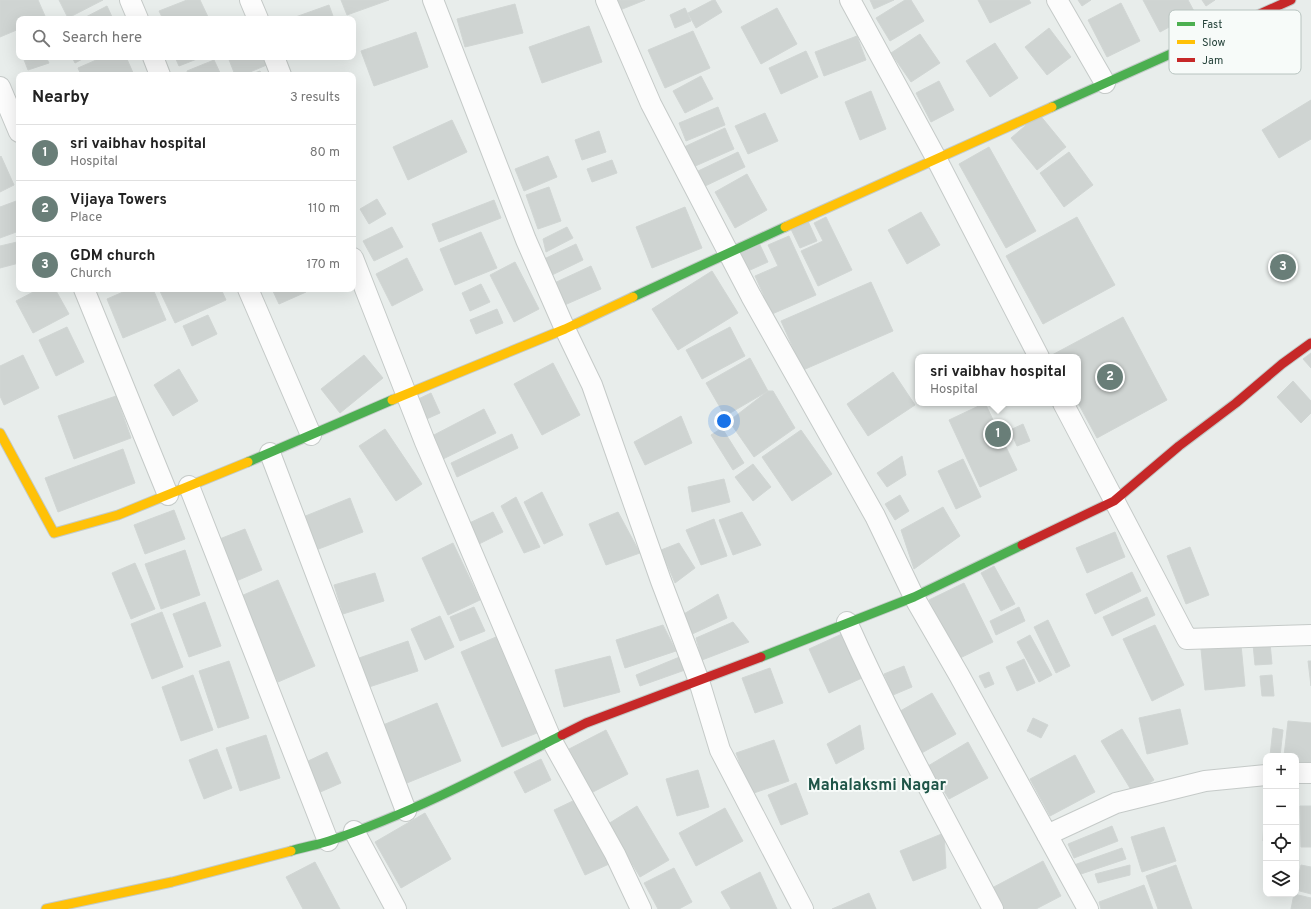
<!DOCTYPE html>
<html lang="en">
<head>
<meta charset="utf-8">
<style>
	body { margin:0; font-family:Overpass,sans-serif; background:#f2f2f2; color:#222 }
	.controls { position:absolute; right:12px; bottom:12px; display:grid; overflow:hidden; border-radius:8px; box-shadow:0 4px 16px #0002 }
	.controls button { width:36px; height:36px; display:grid; place-items:center; padding:0; border:0; border-bottom:1px solid #e0e0e0; background:#fff; color:#222; font:20px sans-serif }
	.you { position:absolute; left:724px; top:421px; width:14px; height:14px; margin:-10px; border:3px solid #fff; border-radius:50%; background:#1a73e8; box-shadow:0 0 0 6px #1a73e833 }
	.badge { display:grid; place-items:center; width:26px; height:26px; border-radius:50%; background:#697e78; color:#fff; font-size:13px; font-weight:700 }
	.pin { position:absolute; translate:-50% -50%; border:2px solid #fff; box-shadow:0 1px 4px #0006 }
	.popup { position:absolute; left:915px; top:354px; width:166px; height:52px; box-sizing:border-box; display:grid; place-content:center; border-radius:8px; background:#fff; filter:drop-shadow(0 1px 3px #0005); font-size:13px; white-space:nowrap; color:#767676 }
	.popup b { font-size:15px; color:#222 }
	.popup::after { content:''; position:absolute; left:50%; top:100%; margin-left:-8px; border:8px solid transparent; border-top-color:#fff }
	.list { margin:0; padding:0; list-style:none }
	h2 { display:flex; justify-content:space-between; align-items:center; height:52px; margin:0; padding:0 16px; font-size:17px }
	h2 small { font-size:13px; font-weight:400; color:#767676 }
	.list li { display:grid; grid-template-columns:26px 1fr auto; gap:12px; align-items:center; box-sizing:border-box; height:56px; padding:0 16px; border-top:1px solid #e0e0e0 }
	.list b { display:block; font-size:15px; white-space:nowrap }
	.list p { margin:0; font-size:13px; white-space:nowrap; color:#767676 }
	.list em { font-size:13px; font-style:normal; color:#767676 }
	.icon { flex:none; width:22px; height:22px; fill:none; stroke:currentColor; stroke-width:2; stroke-linecap:round; stroke-linejoin:round }
	.map { position:relative; flex:none; width:1311px; height:909px; overflow:hidden }
	.search { position:absolute; background:#fff; box-shadow:0 4px 16px #0002; left:16px; top:16px; width:340px; height:44px; display:flex; align-items:center; gap:10px; box-sizing:border-box; padding:0 14px; border-radius:8px; color:#767676; font-size:15px }
	.panel { position:absolute; background:#fff; box-shadow:0 4px 16px #0002; left:16px; top:72px; width:340px; height:220px; border-radius:8px }
	.map>svg:first-child { display:block }
</style>
</head>
<body>
<div class="map">
<svg width="1311" height="909" viewBox="0 0 1311 909">
	<rect width="100%" height="100%" fill="#e8edeb"/>
	<path fill="#cfd4d2" stroke="#d1d6d4" d="M0 0H38L45 16 40 19H19V29L0 37Z
		M59 0H103L68 18Z
		M187 0H200L209 19H163L159 11Z
		M341 0H389L347 15Z
		M616 0H645L620 10Z
		M713 0H715L722 12 696 28 688 13Z
		M870 0H894L874 9Z
		M905 0H911L924 21 890 41 876 18Z
		M978 0H1029L1031 3 990 23Z
		M1078 0H1091L1082 6Z
		M1143 0H1188L1195 13 1160 32Z
		M1202 0H1215L1206 6Z
		M1121 3 1140 41 1107 57 1088 20Z
		M515 4 523 33 465 47 457 19Z
		M329 5 334 19H290Z
		M107 6 113 19H82Z
		M685 8 691 21 675 28 670 15Z
		M777 8 797 44 761 64 741 27Z
		M589 26 602 62 542 83 529 47Z
		M1049 28 1071 57 1047 75 1025 47Z
		M693 31 710 68 665 88 648 50Z
		M416 32 428 67 374 86 361 51Z
		M920 34 940 63 911 82 891 53Z
		M857 36 866 60 824 76 815 52Z
		M995 43 1018 78 990 97 966 61Z
		M806 51 818 77 781 94 769 68Z
		M23 57H46L49 63 28 70Z
		M72 57H86L75 63Z
		M103 57H126L134 75H81L78 68Z
		M175 57H202L179 66Z
		M228 57H266L269 64 243 75H235Z
		M214 60 221 75H188L187 71Z
		M260 71 262 75H249Z
		M701 76 713 99 685 113 673 91Z
		M939 81 954 110 931 122 916 93Z
		M871 91 886 129 860 140 845 102Z
		M1311 100V139L1279 158 1262 130Z
		M718 107 725 125 686 141 679 123Z
		M765 113 778 141 748 154 735 126Z
		M1039 114 1066 147 1037 170 1011 138Z
		M452 120 467 152 408 180 393 147Z
		M725 128 734 149 693 167 684 147Z
		M599 131 606 152 582 160 575 140Z
		M989 147 1036 231 1006 248 959 164Z
		M738 152 745 167 703 187 696 172Z
		M1069 152 1093 185 1064 207 1040 173Z
		M1 156 14 185 0 192V157Z
		M548 156 557 177 524 191 515 169Z
		M612 160 617 173 592 182 587 169Z
		M747 174 767 210 735 228 715 192Z
		M549 187 561 221 538 229 526 195Z
		M377 199 386 214 369 224 360 209Z
		M19 200V231L0 238V207Z
		M494 200 501 218 439 242 432 224Z
		M685 207 702 248 652 268 636 227Z
		M921 212 940 245 907 264 888 230Z
		M826 217 852 270 818 286 801 251 823 241 814 223Z
		M1077 217 1115 285 1043 324 1006 256Z
		M807 219 817 241 800 248 790 227Z
		M392 227 403 247 374 261 363 241Z
		M567 227 573 238 546 252 543 239Z
		M481 232 497 268 455 285 440 249Z
		M789 236 816 295 772 314 755 276 778 266 768 245Z
		M17 242 19 248V263L0 268V246Z
		M576 244 583 260 552 275 544 259Z
		M760 245 768 262 748 271 740 254Z
		M407 258 423 290 392 306 376 274Z
		M515 262 539 309 514 322 490 275Z
		M591 266 601 289 560 307 550 285Z
		M712 271 738 313 678 350 652 309Z
		M871 282 893 331 803 370 781 321Z
		M481 284 490 302 470 311 462 293Z
		M39 289H55L69 314 33 333 16 301Z
		M130 289H153L166 320 123 338 107 299Z
		M159 289H221L226 300 175 323Z
		M272 289H305L306 292 279 304Z
		M497 309 503 323 476 334 470 320Z
		M208 315 217 334 192 346 183 326Z
		M1123 317 1167 400 1097 438 1078 403V357H1053L1052 355Z
		M67 327 84 362 56 376 39 340Z
		M730 327 745 356 702 379 686 350Z
		M1311 353V368L1303 359Z
		M23 355 39 388 4 405 0 396V366Z
		M364 355 383 378 340 413 321 389Z
		M750 358 768 391 725 416 706 383Z
		M553 363 580 415 542 435 514 384Z
		M179 369 198 401 173 416 154 385Z
		M893 372 915 405 868 436 847 404Z
		M1293 381 1311 401V413L1301 423 1277 397Z
		M768 391H773L795 428 754 457 729 421Z
		M431 393 440 413 422 421 412 402Z
		M116 396 131 438 74 459 58 416Z
		M985 403 1017 470 980 487 949 420Z
		M484 409 496 433 443 459 432 436Z
		M681 416 692 443 645 465 634 442Z
		M1023 424 1030 441 1017 446 1010 430Z
		M722 428 744 463 733 470 711 435Z
		M385 429 422 484 396 501 359 446Z
		M801 430 832 474 792 501 762 457Z
		M512 434 518 448 457 477 451 463Z
		M123 449 135 483 58 512 45 478Z
		M902 456 906 475 887 487 877 473Z
		M963 459 981 497 956 509 938 471Z
		M753 464 771 487 753 501 735 477Z
		M724 479 730 502 692 512 688 487Z
		M542 492 563 535 544 544 524 502Z
		M900 495 909 511 895 520 885 504Z
		M516 497 540 547 524 553 501 506Z
		M350 498 363 532 316 550 303 517Z
		M943 507 960 536 914 569 901 530Z
		M174 510 185 539 145 554 134 525Z
		M493 512 503 532 475 546 465 525Z
		M618 512 640 553 606 565 589 524Z
		M742 512 761 545 733 555 719 520Z
		M714 519 727 556 701 565 686 530Z
		M245 529 262 570 234 582 217 540Z
		M1115 532 1125 557 1087 573 1076 548Z
		M453 543 480 600 448 615 422 558Z
		M679 543 695 568 675 583 661 550Z
		M1190 547 1209 595 1186 604 1167 556Z
		M185 550 200 595 161 609 145 564Z
		M135 563 155 609 131 619 112 573Z
		M994 566 1015 604 1001 611 981 573Z
		M1132 572 1141 591 1095 614 1086 594Z
		M375 573 384 601 343 614 334 585Z
		M278 580 315 666 278 682 241 596Z
		M964 583 993 642 958 659 929 600Z
		M718 594 727 618 690 635 682 615Z
		M1147 597 1155 615 1112 636 1103 617Z
		M205 602 221 646 189 657 173 614Z
		M474 607 485 631 460 641 450 617Z
		M1019 607 1025 621 996 635 990 621Z
		M162 612 183 667 152 679 131 624Z
		M440 616 454 647 425 660 411 629Z
		M1048 620 1070 666 1056 673 1034 627Z
		M733 622 749 642 702 660 696 638Z
		M663 625 676 651 625 668 616 640Z
		M1155 625 1184 685 1152 701 1123 639Z
		M842 634 862 678 829 693 809 649Z
		M1030 635 1052 675 1039 682 1017 642Z
		M496 637 537 733 502 747 461 652Z
		M408 641 418 671 369 687 359 658Z
		M1270 643 1272 664 1255 665 1253 644Z
		M1241 645 1245 686 1205 690 1201 649Z
		M610 656 620 692 564 707 555 670Z
		M682 656 685 670 640 686 636 675Z
		M1024 659 1035 683 1017 691 1006 667Z
		M229 661 249 718 218 728 199 671Z
		M1308 661H1311V686Z
		M904 666 912 687 893 695 884 674Z
		M770 668 783 703 755 713 742 678Z
		M989 672 994 684 985 688 979 676Z
		M193 675 213 730 181 741 162 687Z
		M1272 675 1274 696H1262L1260 676Z
		M932 693 956 734 918 755 895 714Z
		M437 703 461 761 402 785 378 727Z
		M1180 709 1188 744 1147 754 1139 718Z
		M1033 718 1048 725 1041 738 1027 731Z
		M1288 721 1311 723V770L1296 768V756H1284Z
		M860 725 864 749 836 764 827 744Z
		M1273 728 1283 730 1280 756H1270Z
		M1122 729 1154 780 1133 793 1101 741Z
		M606 730 628 774 591 793 569 749Z
		M266 735 280 778 240 791 226 748Z
		M774 740 789 781 751 794 736 753Z
		M968 742 988 778 949 799 928 766Z
		M217 749 232 788 204 799 189 760Z
		M327 752 341 783 318 793 304 763Z
		M1075 755 1095 792 1050 816 1030 779Z
		M541 759 551 780 525 793 514 772Z
		M698 770 709 807 677 816 666 779Z
		M796 783 808 814 781 825 768 795Z
		M1265 798H1266V841H1263Z
		M577 799 609 864 585 875 554 810Z
		M637 806 669 860 640 877 608 824Z
		M1300 806H1311V847H1301Z
		M725 808 743 841 696 866 679 833Z
		M425 813 451 859 401 888 375 842Z
		M1112 826 1118 841 1074 858 1068 844Z
		M1164 827 1176 861 1142 872 1131 837Z
		M944 833 946 868 913 881 900 851Z
		M1122 848 1126 859 1078 875 1074 865Z
		M1043 861 1061 896 1036 909H1000L990 889Z
		M315 862 340 909H303L286 877Z
		M1130 865V875L1098 883 1095 874Z
		M1176 865 1192 909H1158L1146 876Z
		M1301 865 1311 867V894L1296 890Z
		M674 868 692 902 679 909H658L644 883Z
		M760 872 777 909H731L721 892Z
		M1144 885 1153 909H1101L1099 902Z
		M869 893 876 909H832Z
		M1294 894 1311 898V909H1291Z"/>
	<g fill="none" stroke-linecap="round" stroke-linejoin="round">
		<defs>
			<path id="street" d="M130 0 138 19
				M250 0 258 19
				M433 0 526 240 565 329 592 385 661 581 699 681 720 750 803 909
				M606 0 651 104 751 296 875 516 914 597 959 675 1088 909
				M850 0 936 158 1039 357
				M1057 0 1105 83
				M153 57 160 75
				M274 57 281 75
				M0 87 19 132
				M353 258 425 442 552 741 615 854 641 909
				M84 289 168 495
				M248 289 311 435
				M1063 403 1187 639 1311 635
				M270 453 406 811
				M189 486 328 841
				M847 622C891 721 943 814 993 909
				M1296 773H1311
				M354 831 396 909
				M1047 835 1116 803 1205 781 1266 775"/>
			<path id="fast" d="M1052 107 1213 35
				M633 297 785 227
				M248 462 392 400
				M761 657 914 597 1022 545
				M291 851C303 847 317 845 329 841 410 814 486 774 562 735"/>
			<path id="slow" d="M785 227 1052 107
				M392 400 565 329 633 297
				M0 433 54 533 118 515 248 462
				M46 909 172 882 291 851"/>
			<path id="jam" d="M1213 35 1291 0
				M1022 545 1114 501 1179 446 1236 403 1282 364 1311 343
				M562 735 586 723 761 657"/>
		</defs>
		<use href="#street" stroke="#c5cac8" stroke-width="22"/>
		<use href="#fast" stroke="#c3cbc8" stroke-width="11"/>
		<use href="#slow" stroke="#c3cbc8" stroke-width="11"/>
		<use href="#jam" stroke="#c3cbc8" stroke-width="11"/>
		<use href="#street" stroke="#fcfcfc" stroke-width="20"/>
		<use href="#fast" stroke="#4caf50" stroke-width="9"/>
		<use href="#slow" stroke="#ffc107" stroke-width="9"/>
		<use href="#jam" stroke="#c62828" stroke-width="9"/>
	</g>
	<g text-anchor="middle" dominant-baseline="central" stroke-width="4" stroke-linejoin="round" paint-order="stroke">
		<g font-size="16" font-weight="bold" fill="#1f5548" stroke="#f7fbf9">
			<text x="877" y="786">Mahalaksmi Nagar</text>
		</g>
	</g>
	<rect x="1169" y="10" width="132" height="64" rx="6" fill="#f7fbf9" stroke="#b8c4c0" stroke-width="1"/>
	<rect x="1177" y="22" width="18" height="4" fill="#4caf50"/>
	<rect x="1177" y="40" width="18" height="4" fill="#ffc107"/>
	<rect x="1177" y="58" width="18" height="4" fill="#c62828"/>
	<g font-size="11" fill="#24423a">
		<text x="1202" y="28">Fast</text>
		<text x="1202" y="46">Slow</text>
		<text x="1202" y="64">Jam</text>
	</g>
</svg>
<div class="controls">
<button>+</button>
<button>−</button>
<button><svg class="icon" aria-label="locate" viewBox="0 0 24 24"><circle cx="12" cy="12" r="6"/><path d="M12 2v4M12 18v4M2 12h4M18 12h4"/></svg></button>
<button><svg class="icon" aria-label="layers" viewBox="0 0 24 24"><path d="M12 4l9 5-9 5-9-5zM3 14l9 5 9-5"/></svg></button>
</div>
<div class="you"></div>
<div class="pin badge" style="left:998px;top:434px">1</div>
<div class="popup"><b>sri vaibhav hospital</b>Hospital</div>
<div class="pin badge" style="left:1110px;top:377px">2</div>
<div class="pin badge" style="left:1283px;top:267px">3</div>
<div class="search"><svg class="icon" aria-label="search" viewBox="0 0 24 24"><circle cx="10" cy="10" r="6"/><path d="M15 15l6 6"/></svg>Search here</div>
<section class="panel">
<h2>Nearby<small>3 results</small></h2>
<ul class="list">
<li><span class="badge">1</span><div><b>sri vaibhav hospital</b><p>Hospital</p></div><em>80 m</em></li>
<li><span class="badge">2</span><div><b>Vijaya Towers</b><p>Place</p></div><em>110 m</em></li>
<li><span class="badge">3</span><div><b>GDM church</b><p>Church</p></div><em>170 m</em></li>
</ul>
</section>
</div>
</body>
</html>
